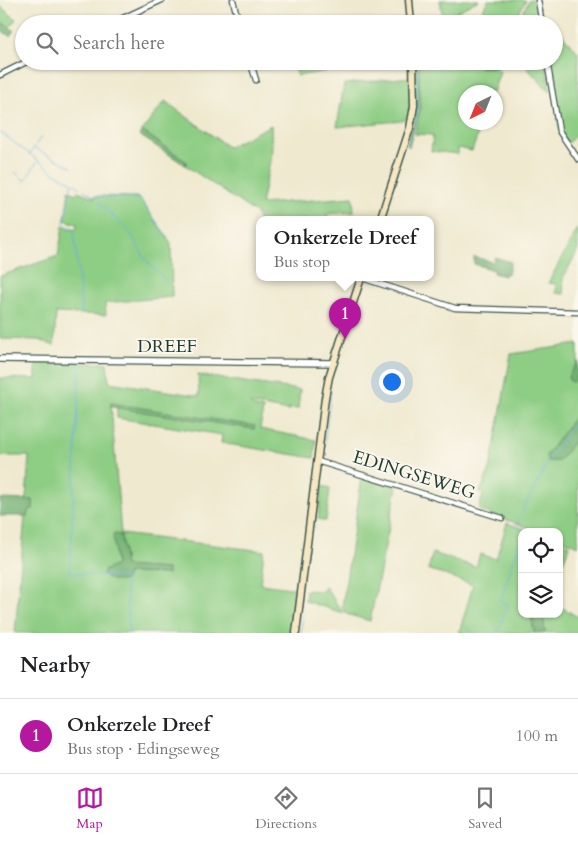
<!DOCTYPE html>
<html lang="en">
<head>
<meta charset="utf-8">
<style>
	body { margin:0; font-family:Cardo,serif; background:#f6f6f6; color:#202124 }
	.controls { position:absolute; right:15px; bottom:15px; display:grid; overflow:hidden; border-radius:10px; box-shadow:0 1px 4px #0004 }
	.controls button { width:45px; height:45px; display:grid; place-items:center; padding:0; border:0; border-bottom:1px solid #e0e0e0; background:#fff; color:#202124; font:25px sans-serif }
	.compass { position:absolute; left:458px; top:85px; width:45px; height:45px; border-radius:50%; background:#fff; box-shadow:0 1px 4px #0004; rotate:223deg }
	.you { position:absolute; left:391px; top:381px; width:18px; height:18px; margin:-12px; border:4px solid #fff; border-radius:50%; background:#1a73e8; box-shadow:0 0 0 8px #1a73e833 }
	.badge { display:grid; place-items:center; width:32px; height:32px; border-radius:50%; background:#b5179e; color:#fff; font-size:16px; font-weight:700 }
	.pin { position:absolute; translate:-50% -41px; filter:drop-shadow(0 1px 2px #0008) }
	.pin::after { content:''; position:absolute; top:26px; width:18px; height:15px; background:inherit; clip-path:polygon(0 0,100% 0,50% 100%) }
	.popup { position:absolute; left:256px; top:216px; width:178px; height:65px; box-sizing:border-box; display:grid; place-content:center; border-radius:10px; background:#fff; filter:drop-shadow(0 1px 4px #0005); font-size:16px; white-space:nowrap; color:#757577 }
	.popup b { font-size:19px; color:#202124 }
	.popup::after { content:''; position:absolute; left:50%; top:100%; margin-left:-10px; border:10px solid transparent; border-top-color:#fff }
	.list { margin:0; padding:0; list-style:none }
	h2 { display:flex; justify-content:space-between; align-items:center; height:65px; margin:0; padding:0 20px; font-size:21px }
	h2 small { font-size:16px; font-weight:400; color:#757577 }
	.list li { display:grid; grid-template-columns:32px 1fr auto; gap:15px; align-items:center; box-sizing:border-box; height:75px; padding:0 20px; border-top:1px solid #e0e0e0 }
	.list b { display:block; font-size:19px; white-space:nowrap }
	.list p { margin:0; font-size:16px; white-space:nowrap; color:#757577 }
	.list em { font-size:16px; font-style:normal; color:#757577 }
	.icon { flex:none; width:28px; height:28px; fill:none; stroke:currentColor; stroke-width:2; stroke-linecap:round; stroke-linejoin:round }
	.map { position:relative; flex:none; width:578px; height:633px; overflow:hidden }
	.search { position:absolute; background:#fff; box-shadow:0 1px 4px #0004; left:15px; right:15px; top:15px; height:55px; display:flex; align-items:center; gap:12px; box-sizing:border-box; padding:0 18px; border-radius:28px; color:#757577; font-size:19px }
	.sheet { height:140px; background:#fff }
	nav { display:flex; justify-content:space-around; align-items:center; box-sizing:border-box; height:70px; border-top:1px solid #e0e0e0; background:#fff; font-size:14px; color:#757577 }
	nav a { display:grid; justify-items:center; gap:2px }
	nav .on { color:#b5179e }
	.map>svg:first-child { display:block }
</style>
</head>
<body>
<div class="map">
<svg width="578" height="633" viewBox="0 0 578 633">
	<rect width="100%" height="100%" fill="#fbf7ec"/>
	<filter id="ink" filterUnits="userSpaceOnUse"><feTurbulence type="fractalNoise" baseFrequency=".02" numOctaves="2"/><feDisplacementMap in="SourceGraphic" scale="10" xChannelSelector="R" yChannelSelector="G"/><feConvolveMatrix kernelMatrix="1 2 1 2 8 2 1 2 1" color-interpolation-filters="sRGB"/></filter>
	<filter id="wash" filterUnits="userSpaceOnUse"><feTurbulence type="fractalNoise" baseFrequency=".0096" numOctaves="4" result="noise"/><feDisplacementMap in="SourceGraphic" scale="20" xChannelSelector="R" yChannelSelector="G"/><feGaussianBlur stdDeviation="1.12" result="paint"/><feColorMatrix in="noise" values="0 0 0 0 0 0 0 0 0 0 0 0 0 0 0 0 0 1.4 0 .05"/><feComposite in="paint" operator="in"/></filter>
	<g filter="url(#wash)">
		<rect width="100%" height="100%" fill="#efe9cf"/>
		<path fill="#8ecd84" stroke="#56855c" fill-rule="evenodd" d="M440 0H479L443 19Z
			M488 0H526L513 24H475Z
			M529 0H537L540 24H516Z
			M0 6 16 19 10 27 0 22Z
			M554 26 578 52V133L568 143 560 131 549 61H554Z
			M328 61 329 71 297 76 295 62Z
			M415 61H418L419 110 409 147 407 145 413 125Z
			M429 61H471L480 67H496L500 72 493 92H466V122L482 123 472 151 458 148V154L431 151 433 135 415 134 420 110 419 67Z
			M520 61H546L550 92Z
			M410 77V104L408 120 337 127 344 84Z
			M165 101 228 147 271 125 272 153 261 204 353 197 354 212 327 214 328 220H260V239L257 214 185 165 187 162 142 131Z
			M69 190 75 194 78 191 95 198V196L137 197 141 200 171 243 172 297 105 303 106 315 56 313 54 346 39 340 0 339V276L58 256 63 226 74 230 77 228V224L65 220Z
			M578 228V250L563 278 564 294 556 293V284L548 283Z
			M578 344V361L568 377 574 380 578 374V412L546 456 549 461H559L578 436V546L559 538V532H541L479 510 483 494 480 492 490 469 511 354Z
			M36 363H107L109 382 199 396 198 375 300 390 298 409 289 408V411L251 404V406L263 409 260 429 316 440 314 458 221 443 222 435 117 418V407L254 429 255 426 111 404 121 534 264 551 260 584 298 589 292 633H15L25 516H27L29 509H33V500H26L29 456H0V378L36 379ZM114 534 121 535 125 566 167 569 168 574 104 571 116 566Z
			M362 477 397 487 370 621 346 614 342 607Z
			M322 486 330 488 326 521 318 519Z
			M507 523 533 532H522V614H531L534 633H459L473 585 428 569 433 553 476 567 480 554 496 559Z
			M559 541 570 545 563 562 559 561Z
			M325 586 343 613 305 601 306 590 323 591Z
			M559 606 578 617V633H545L543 614H559Z"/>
		<path fill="#72b072" stroke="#487653" d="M0 22 14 30 10 36 0 30Z
			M471 61H496V67H480Z
			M142 131 187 162 185 165 139 135Z
			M474 257 493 262 495 257 511 262 508 274 505 273 504 276 493 273 494 270 474 264Z
			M578 361V374L573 382 570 381 568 377Z
			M111 403 255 426 254 429 111 407Z
			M578 412V436L559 461H548L546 456Z
			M0 499 33 500V509H29L27 516H0Z
			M113 534 121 535 125 566 167 569 168 574 128 573 126 580C118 583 109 580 103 575L104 571 116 565Z
			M531 614H543L545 633H534Z"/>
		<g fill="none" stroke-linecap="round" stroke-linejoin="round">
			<path stroke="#64aedc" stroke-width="1" d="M0 132 55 173 72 182 64 223 66 226 74 228 80 291
				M409 144 418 112 417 61
				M34 148 72 167
				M29 155 41 137
				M15 172 25 181 37 162
				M73 183 79 187
				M84 190 93 196 140 199 167 236
				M99 202 131 234 145 259 168 283
				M80 293 82 314
				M80 365 70 573 125 577 129 633
				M323 454 331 391
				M320 479 321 465
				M521 514 551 456 578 419
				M517 522 519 517
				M515 526 524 530 523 532
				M314 528 319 482
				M519 545 522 536
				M470 631 475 633
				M301 633 303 611
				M497 633 508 605 500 601 518 548"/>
		</g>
	</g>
	<g filter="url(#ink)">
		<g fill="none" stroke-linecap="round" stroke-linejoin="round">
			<defs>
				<path id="minor" d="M233 0 239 24
					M538 0 542 24
					M110 24 162 0
					M250 61 256 80
					M547 61 559 131 578 159
					M0 75 28 61
					M362 278 455 308 578 312
					M317 461 502 518"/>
				<path id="tertiary" d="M0 359 334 363"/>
				<path id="secondary" d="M409 0 411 24
					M380 220 410 128 414 106 413 61
					M296 633 325 398 329 377 361 278"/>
			</defs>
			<use href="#minor" stroke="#3e574b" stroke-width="7"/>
			<use href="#tertiary" stroke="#3e574b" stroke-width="8"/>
			<use href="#secondary" stroke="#3e574b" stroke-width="9"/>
			<use href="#minor" stroke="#fff" stroke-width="4.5"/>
			<use href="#tertiary" stroke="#fff" stroke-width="5.5"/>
			<use href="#secondary" stroke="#f7e8c3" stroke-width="6"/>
		</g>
	</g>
	<g text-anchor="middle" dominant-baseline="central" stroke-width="4" stroke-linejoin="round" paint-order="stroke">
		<g font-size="18" fill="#1f3d34" stroke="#fbf7ec">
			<text x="167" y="346">DREEF</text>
			<text transform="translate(414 475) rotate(17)">EDINGSEWEG</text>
		</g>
	</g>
</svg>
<div class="controls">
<button><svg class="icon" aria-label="locate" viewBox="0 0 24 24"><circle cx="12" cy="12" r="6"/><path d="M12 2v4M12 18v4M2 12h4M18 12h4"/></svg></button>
<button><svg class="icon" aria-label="layers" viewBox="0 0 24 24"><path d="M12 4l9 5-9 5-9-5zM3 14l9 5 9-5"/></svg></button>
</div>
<svg class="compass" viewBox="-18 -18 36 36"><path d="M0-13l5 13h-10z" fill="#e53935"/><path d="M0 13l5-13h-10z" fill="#757577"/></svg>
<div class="you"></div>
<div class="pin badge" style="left:345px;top:339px">1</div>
<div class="popup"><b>Onkerzele Dreef</b>Bus stop</div>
<div class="search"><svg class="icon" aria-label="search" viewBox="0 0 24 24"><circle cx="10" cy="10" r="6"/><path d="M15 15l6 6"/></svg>Search here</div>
</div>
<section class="sheet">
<h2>Nearby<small></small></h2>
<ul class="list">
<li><span class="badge">1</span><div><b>Onkerzele Dreef</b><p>Bus stop · Edingseweg</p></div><em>100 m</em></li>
</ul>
</section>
<nav>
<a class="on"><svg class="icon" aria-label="map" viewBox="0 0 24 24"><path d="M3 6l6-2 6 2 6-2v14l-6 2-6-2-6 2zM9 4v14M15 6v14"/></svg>Map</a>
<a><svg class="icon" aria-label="directions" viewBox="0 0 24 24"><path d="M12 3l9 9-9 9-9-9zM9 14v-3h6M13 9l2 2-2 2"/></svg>Directions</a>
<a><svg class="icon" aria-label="saved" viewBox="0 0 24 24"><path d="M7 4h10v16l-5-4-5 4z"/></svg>Saved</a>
</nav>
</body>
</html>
